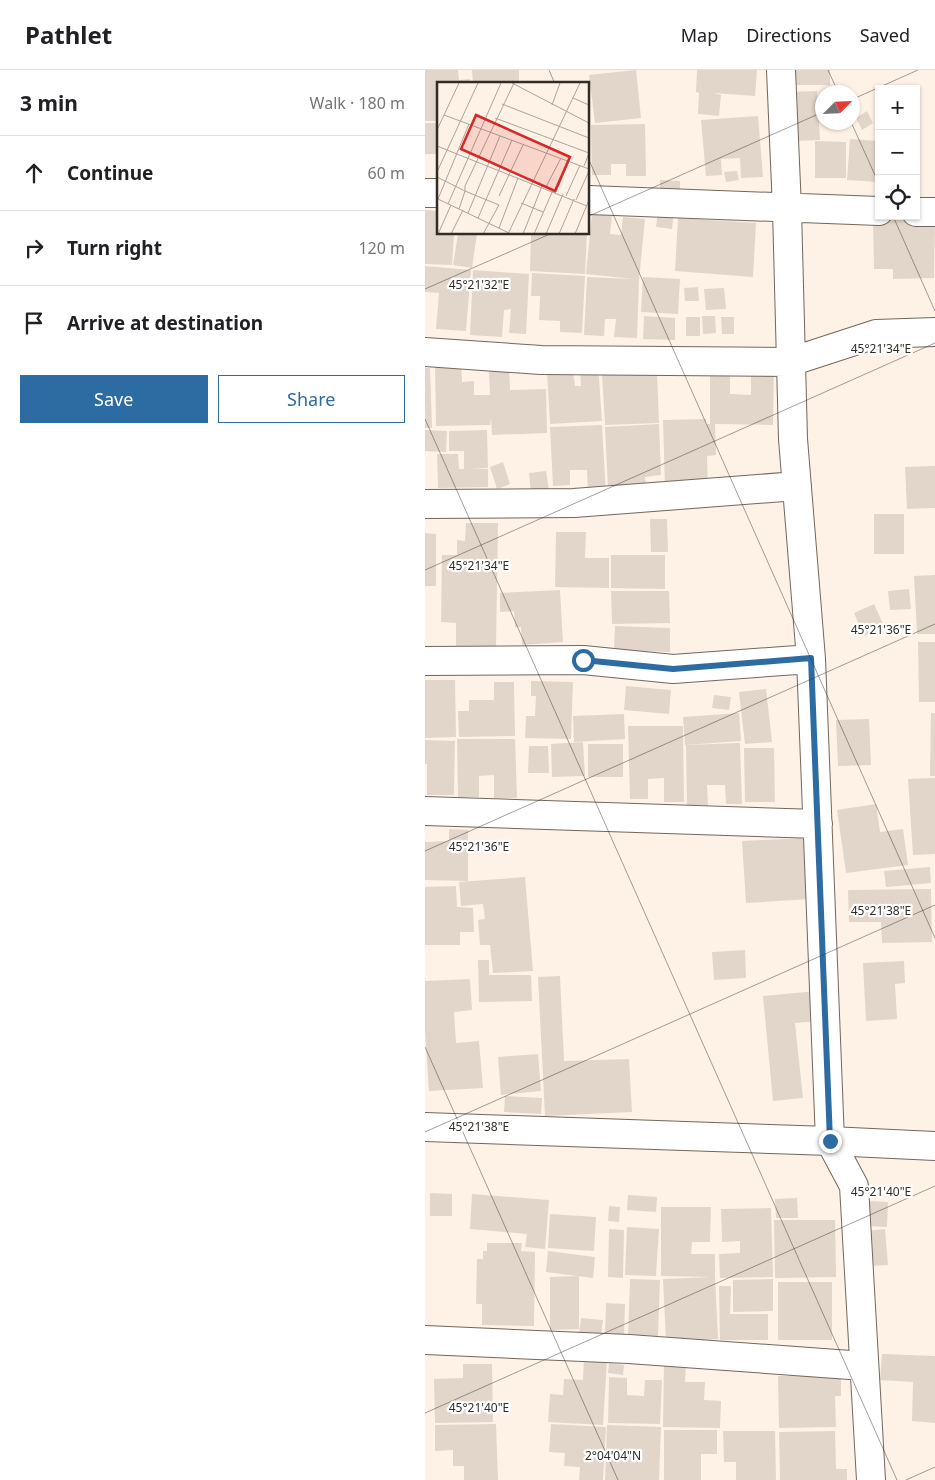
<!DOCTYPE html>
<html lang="en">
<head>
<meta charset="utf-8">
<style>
	body { margin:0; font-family:"Noto Sans",sans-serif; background:#f2f2f2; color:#202124 }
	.controls { position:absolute; right:15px; top:15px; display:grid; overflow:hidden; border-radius:0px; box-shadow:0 1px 4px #0004 }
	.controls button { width:45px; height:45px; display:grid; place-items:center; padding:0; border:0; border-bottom:1px solid #e0e0e0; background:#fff; color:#202124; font:25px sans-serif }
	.compass { position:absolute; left:390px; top:15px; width:45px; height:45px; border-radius:50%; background:#fff; box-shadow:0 1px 4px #0004; rotate:66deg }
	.stop { position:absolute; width:15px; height:15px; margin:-11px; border:4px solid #2d6ca3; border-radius:50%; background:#fff }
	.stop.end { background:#2d6ca3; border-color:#fff; box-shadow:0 1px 5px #0008 }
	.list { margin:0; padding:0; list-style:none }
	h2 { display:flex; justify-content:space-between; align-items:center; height:65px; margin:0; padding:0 20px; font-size:21px }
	h2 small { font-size:16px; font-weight:400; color:#757577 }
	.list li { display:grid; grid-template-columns:32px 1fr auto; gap:15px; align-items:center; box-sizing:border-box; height:75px; padding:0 20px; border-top:1px solid #e0e0e0 }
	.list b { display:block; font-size:19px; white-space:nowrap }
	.list em { font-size:16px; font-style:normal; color:#757577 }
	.actions { display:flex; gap:10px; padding:15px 20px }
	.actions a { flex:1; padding:11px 0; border:1px solid #2d6ca3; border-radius:0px; text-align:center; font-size:18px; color:#2d6ca3 }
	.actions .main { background:#2d6ca3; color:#fff }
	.icon { flex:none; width:28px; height:28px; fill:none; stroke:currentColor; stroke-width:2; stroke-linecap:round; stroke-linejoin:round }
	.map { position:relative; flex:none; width:510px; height:1410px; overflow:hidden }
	header { display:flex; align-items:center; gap:30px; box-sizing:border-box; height:70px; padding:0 25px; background:#fff; border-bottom:1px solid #e0e0e0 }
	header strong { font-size:24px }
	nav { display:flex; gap:28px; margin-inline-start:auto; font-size:18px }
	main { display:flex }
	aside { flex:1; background:#fff }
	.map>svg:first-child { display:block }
</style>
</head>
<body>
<header>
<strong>Pathlet</strong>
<nav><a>Map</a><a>Directions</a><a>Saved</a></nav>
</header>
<main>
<aside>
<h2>3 min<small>Walk · 180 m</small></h2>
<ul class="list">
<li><svg class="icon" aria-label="ahead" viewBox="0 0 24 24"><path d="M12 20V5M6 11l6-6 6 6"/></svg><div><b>Continue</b></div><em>60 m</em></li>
<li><svg class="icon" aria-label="right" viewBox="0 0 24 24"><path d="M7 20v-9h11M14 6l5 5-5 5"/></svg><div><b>Turn right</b></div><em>120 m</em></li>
<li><svg class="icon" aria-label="arrive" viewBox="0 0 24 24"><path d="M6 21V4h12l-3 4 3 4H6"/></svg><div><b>Arrive at destination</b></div></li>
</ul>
<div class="actions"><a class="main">Save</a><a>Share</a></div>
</aside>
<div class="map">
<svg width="510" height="1410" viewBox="0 0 510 1410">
	<rect width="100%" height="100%" fill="#fef2e6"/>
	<path fill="#e2d6ca" d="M0 0H33L34 10 45 9V14H14V51H0Z
		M47 0H94V14H48Z
		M211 0 216 48 170 53 164 5Z
		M272 0H332L330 26 289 23 296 25 294 46 273 44 274 23 271 22Z
		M364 0H405V15H364Z
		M406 19 417 22H405Z
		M392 21 395 70 368 71 364 22Z
		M442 41 448 53 437 60 431 48Z
		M333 46 338 107 316 108 315 88 296 89 297 105 281 106 276 50Z
		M0 53H14V84H0Z
		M220 54 221 106H201V94H186V105H167L166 55Z
		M425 69 454 71 453 112 422 110Z
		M390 71 421 72V108H390Z
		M312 101 314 110 301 112 299 102Z
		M235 110 255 111V126L235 127Z
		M0 140 14 141V164H29L27 195 0 194Z
		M233 141 249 143 247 159 231 157Z
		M167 144 187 146 185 164 196 165 198 147 220 149 214 210 212 268 189 267 191 249H180L179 266 159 265 162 207 209 209 161 204Z
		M253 148 331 153 328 207 250 201Z
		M448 149H510L509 208 468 209V199H449Z
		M33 164H52L47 198 28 195Z
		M106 164H162L160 204 105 201Z
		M0 196 46 200 41 261 11 259 14 223 0 222Z
		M48 200 104 204 101 264 84 263 86 239 79 240 77 267 45 265Z
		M107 203 160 206 157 263 135 262V251L114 250 115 226H106Z
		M218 207 255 209 253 244 216 242Z
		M273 217 274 231H260L259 218Z
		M299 218 301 239 281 240 279 219Z
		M219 246 250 248V270L218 269Z
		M277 246H290L291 263 278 264Z
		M261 247H275V266H261Z
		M296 247H309V264H297Z
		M326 292H349L348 355 290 354 291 385 282 386 283 419 240 420 238 350 281 349V354H285V296H305V324L326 325Z
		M10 294H36L37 312 49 311V325H65L64 300 84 299 85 320 121 319 122 363 67 365 66 348 65 355 11 356Z
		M173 295 177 351 125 354 122 302 148 301 150 316H156L155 297Z
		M0 298H5L7 358H0Z
		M232 302 234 353 180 355 177 304Z
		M234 354 236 405 220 407 221 416 183 418 180 357Z
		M177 355 181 426H163L162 400H145V415L128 416 125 357Z
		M0 360 22 361 21 382 0 381Z
		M62 360 63 398 43 399H63V417L13 418 12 384H33L34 399H39V381H24V361Z
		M78 392 85 414 72 419 65 397Z
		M510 396V438L482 439 480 397Z
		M121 401 124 420 106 422 104 403Z
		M449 444H479V484H449Z
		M225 449H242L243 482H226Z
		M41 453H73L71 578 31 577V553L16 552 17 485H32V470L40 471Z
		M131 462H161L160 488H184V518L130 517Z
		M0 463 11 464V516H0Z
		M186 485H240V519L186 518Z
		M510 505V564H492L489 506Z
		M484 519 486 539 465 540 463 521Z
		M135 520 138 572 97 575 96 557H90L89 541 75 542V523Z
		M186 521H244L245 553 187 554Z
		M449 534 459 556 439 566 429 543Z
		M190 556 245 558V582L189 580Z
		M493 572H510V632H494Z
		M0 610H30L31 667 0 668Z
		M106 611 148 612 146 669 100 668 101 646H110L111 626H106Z
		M69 612H89L90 666 34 667 33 641H44V630H69Z
		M201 616 246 620 244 644 199 640Z
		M341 619 347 672 320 674 314 622Z
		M289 625 306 627 304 640 287 638Z
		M314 643 316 671 260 675 258 647Z
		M506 643H510V706H505Z
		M199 644 200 669 149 672 148 646Z
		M444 649 446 695 413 696 411 650Z
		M203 656H258L259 732H239V708L223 709V729H205Z
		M32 669H90L92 728H69V705L54 706V727H33Z
		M0 670 30 671 29 725H2V694H0Z
		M158 672 160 706 127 707 126 674Z
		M315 673 317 734H301L300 715H282L283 735H262L261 675Z
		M163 674H198V707H163Z
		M104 676H123L124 703H103Z
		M319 678H349L350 732H320Z
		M510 708V784L488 785 483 709Z
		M451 734 455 762 478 759 483 795 421 803 412 740Z
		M24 759 43 760V811L0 810V772L24 771Z
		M383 768 386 829 321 833 317 771Z
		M505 797 506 813 461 817 459 801Z
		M100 807 108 901 68 903 65 875H55L53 850 60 849 58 834 36 836 34 812Z
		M31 816 32 837 48 838 49 862H35V875H0V817Z
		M506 819 507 872 457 873 456 852H424L423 820Z
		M320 880 321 908 289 910 287 882Z
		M53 890H64V905H106L107 931 54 932Z
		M479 891 480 913 470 914 472 949 441 951 438 893Z
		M135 906 139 991 204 989 207 1042 120 1046 113 907Z
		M45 909 47 940 29 942 31 973 54 971 58 1018 4 1021 0 961V911Z
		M392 921 395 951 370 953 378 1028 348 1031 338 926Z
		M113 984 116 1021 76 1025 73 987Z
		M80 1026 117 1028 116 1044 79 1042Z
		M5 1123 27 1124V1146H5Z
		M47 1124 124 1130 120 1179 100 1177 102 1164 45 1159Z
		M203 1125 232 1127 231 1142 202 1140Z
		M372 1128 373 1148H351L350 1129Z
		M444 1131 463 1132 462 1157 443 1156Z
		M184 1136 195 1137 194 1152 183 1151Z
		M236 1137H286L285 1172H267L266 1184H290V1207L293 1269 241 1272 238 1209 287 1207 236 1206Z
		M346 1138 348 1207 295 1208 294 1184 315 1183V1171L297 1172 296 1139Z
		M125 1144 171 1147 169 1181 123 1178Z
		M349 1150H410L411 1207 350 1208Z
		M202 1157 234 1159 231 1206 200 1205Z
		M184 1159 199 1160 198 1208 183 1207Z
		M460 1159 463 1195 444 1196 441 1161Z
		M62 1173H97L96 1181 110 1182 109 1256 57 1255V1234H51L52 1189H58V1181H62Z
		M123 1181 170 1187 168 1208 121 1202Z
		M154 1206V1259L125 1260V1207Z
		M205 1209 235 1210 233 1266 203 1265Z
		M348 1209V1241L308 1242V1210Z
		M353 1212H407V1270H353Z
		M294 1216H306L305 1244H343V1270H295Z
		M181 1233 200 1234 199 1265 180 1264Z
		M156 1248 178 1250 176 1266 154 1264Z
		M457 1284 510 1286V1353L487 1351 488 1312 455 1310Z
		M159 1288 182 1290 178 1355 123 1352 125 1324 138 1325 139 1309 158 1310Z
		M184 1293 199 1295 198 1305 183 1303Z
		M38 1294H67L68 1352 10 1353 9 1309 38 1308Z
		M239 1294H261L260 1312H280L279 1330 296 1331 295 1358 238 1357Z
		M353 1306H416V1326H410L411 1357 354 1358Z
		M184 1307 202 1308V1325L219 1326 220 1310H237L235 1354 183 1353Z
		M71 1354 73 1410H39V1396H28V1380L10 1381V1355Z
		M126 1354 181 1357 178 1410H154L155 1397 139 1396 140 1383 124 1382Z
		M182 1355 236 1357 234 1410H180Z
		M239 1360H292V1384H276V1410H239Z
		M298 1361H350L351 1410H311V1392H299Z
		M410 1361 411 1399H422V1410H355L354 1362Z"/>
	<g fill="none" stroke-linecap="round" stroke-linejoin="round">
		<defs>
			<path id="street" d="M356 0 362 139 368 369 386 589 405 1071 429 1116 446 1410
				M0 123H14
				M164 130 454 141
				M491 142H510
				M0 282 116 290 365 292 451 264 510 262
				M0 434 149 433 372 416
				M0 591 158 590 248 599 386 589
				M0 741 393 754
				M0 1270 204 1279 439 1296"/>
			<path id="secondary" d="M0 1057 405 1071 510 1076"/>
		</defs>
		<use href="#street" stroke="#71675c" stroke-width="30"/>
		<use href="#secondary" stroke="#71675c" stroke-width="30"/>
		<use href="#street" stroke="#fff" stroke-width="28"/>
		<use href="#secondary" stroke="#fff" stroke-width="28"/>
	</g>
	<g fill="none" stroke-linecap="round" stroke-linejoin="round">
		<path stroke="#2d6ca3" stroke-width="6" d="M158 590 248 599 386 588 405 1071"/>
	</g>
	<path fill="none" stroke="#302c27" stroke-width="1" stroke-opacity="0.45" d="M124 0 130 14M403 0 413 22M428 29 493 0M426 52 454 114M164 90 510 868M164 146 398 42M468 146 510 241M0 219 125 164M0 349 472 1410M0 500 510 273M0 781 510 554M0 977 193 1410M0 1062 510 835M0 1343 510 1116M481 1410 510 1397"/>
	<g transform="translate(12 12)">
		<rect width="152" height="152" fill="#fef2e6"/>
		<path fill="none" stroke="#aca39a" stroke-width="1" d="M75 1 152 41M136 16 152 23M65 22 152 56M115 23 123 1M7 33 152 87M58 36 152 71 147 84M0 48 22 1M0 64 150 124M0 90 41 1M0 95 28 109 22 127M109 105 124 76M119 110 132 79M62 114 86 63M129 114 143 83M1 117 32 42M1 117 72 151M139 118 152 89M84 121 106 130M11 122 64 1M31 131 63 54M41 136 75 58M62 146 81 96M1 152 14 123M14 152 26 128M46 152 62 123 28 109V104L77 1M71 152 143 1M86 152 105 104M97 152 116 108M109 152 126 112M122 152 137 117M138 152 152 118"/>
		<path fill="#d62828" fill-opacity="0.15" stroke="#d62828" stroke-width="2.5" d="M39 33 133 75 118 109 24 67Z"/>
		<rect width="152" height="152" fill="none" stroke="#302c27" stroke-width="2.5"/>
	</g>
	<g font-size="12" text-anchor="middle" fill="#302c27" stroke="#fff" stroke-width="4.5" stroke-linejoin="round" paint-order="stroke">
		<text x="54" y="219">45°21'32"E</text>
		<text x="456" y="283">45°21'34"E</text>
		<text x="54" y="500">45°21'34"E</text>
		<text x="456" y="564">45°21'36"E</text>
		<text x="54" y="781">45°21'36"E</text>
		<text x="456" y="845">45°21'38"E</text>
		<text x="54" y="1061">45°21'38"E</text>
		<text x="456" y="1126">45°21'40"E</text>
		<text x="54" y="1342">45°21'40"E</text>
		<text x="188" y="1390">2°04'04"N</text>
	</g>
</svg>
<div class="controls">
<button>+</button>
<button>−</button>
<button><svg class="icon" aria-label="locate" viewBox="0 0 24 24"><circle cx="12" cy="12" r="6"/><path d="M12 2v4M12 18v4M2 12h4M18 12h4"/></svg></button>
</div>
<svg class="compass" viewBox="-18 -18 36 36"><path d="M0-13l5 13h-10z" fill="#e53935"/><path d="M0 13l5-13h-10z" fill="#757577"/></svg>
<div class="stop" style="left:158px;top:590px"></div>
<div class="stop end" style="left:405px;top:1071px"></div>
</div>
</main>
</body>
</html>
